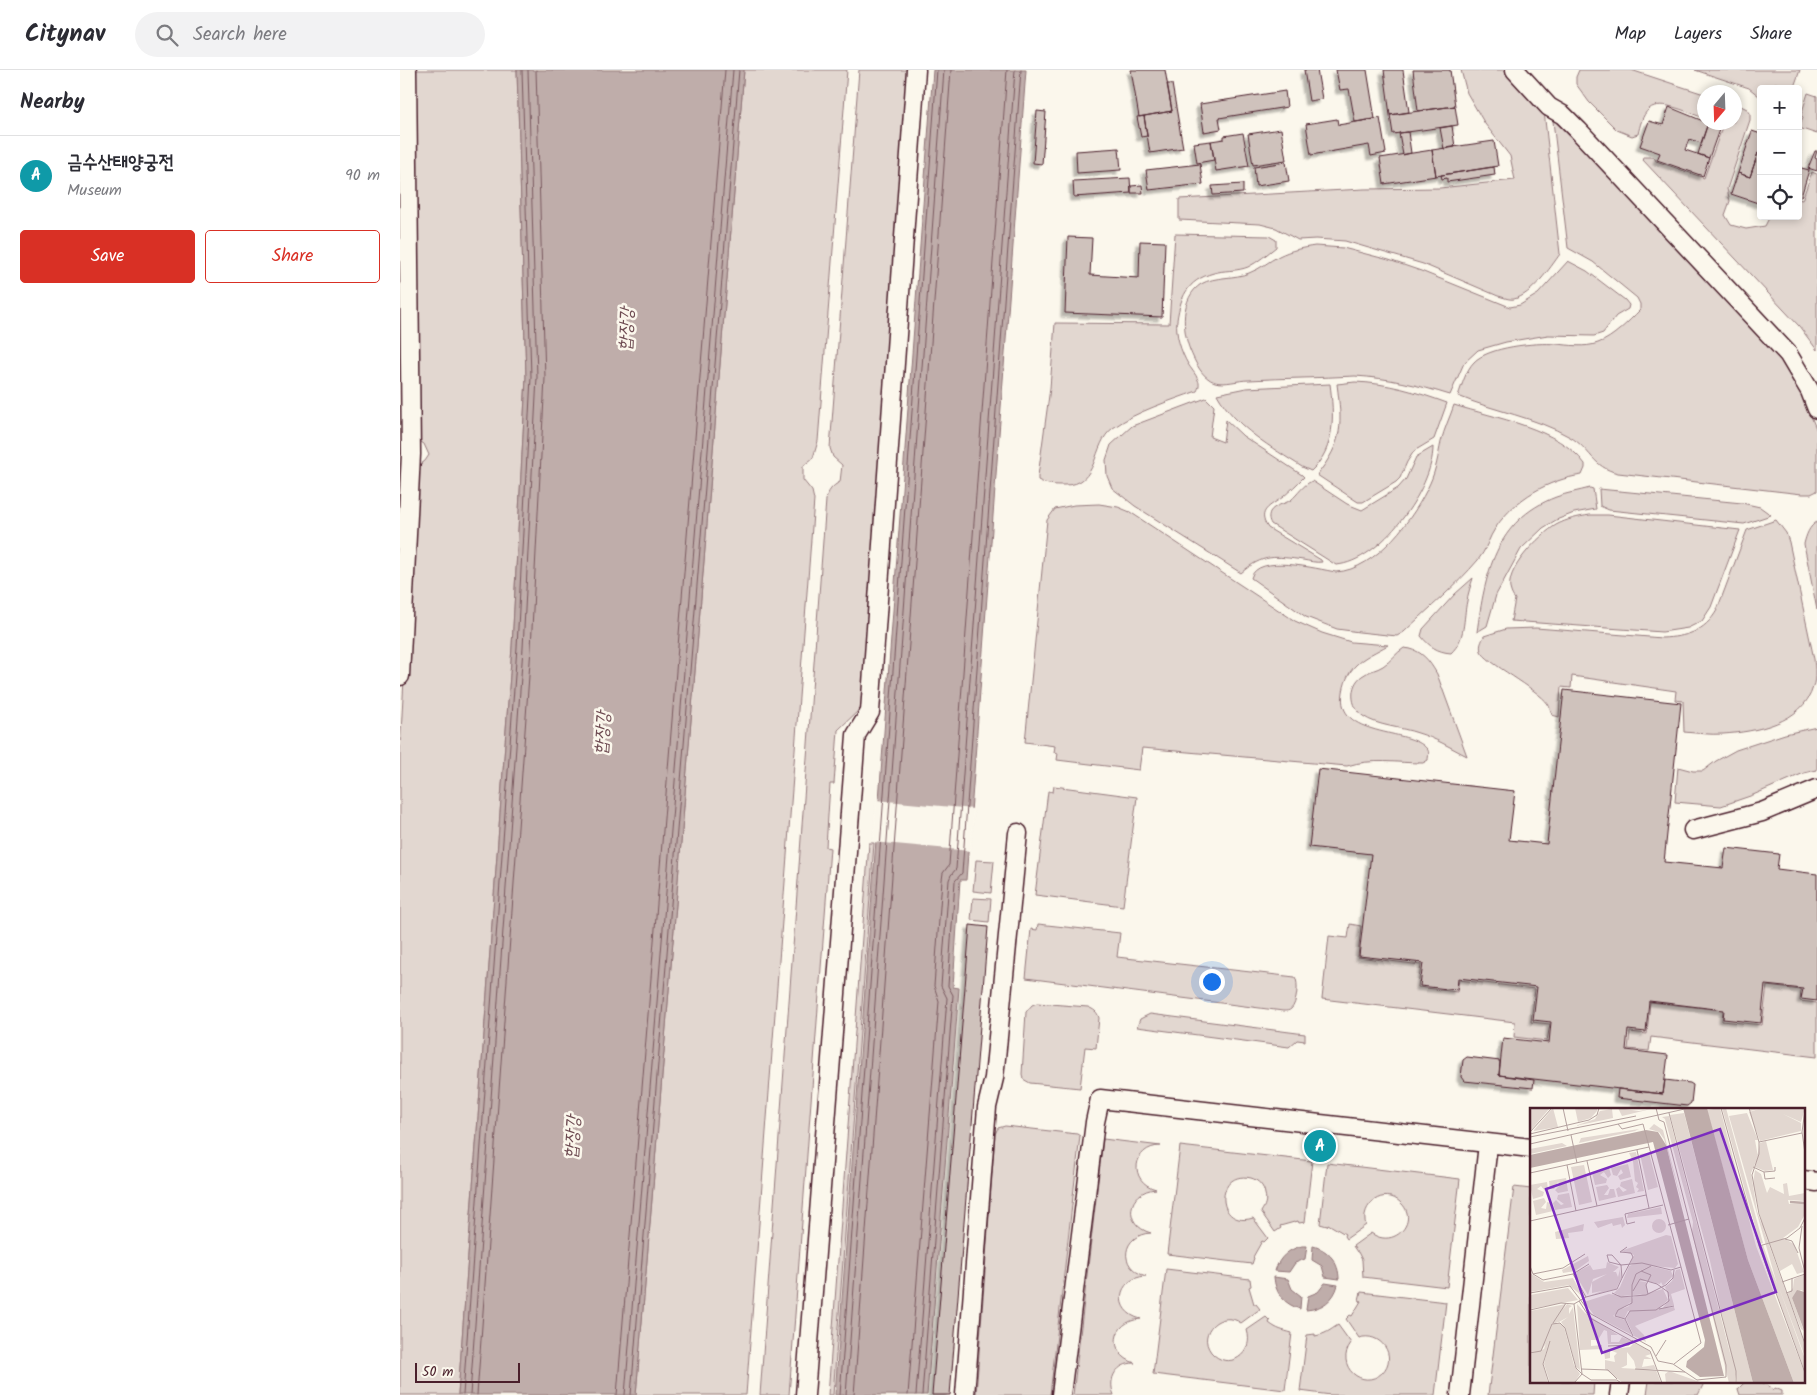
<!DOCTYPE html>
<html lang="en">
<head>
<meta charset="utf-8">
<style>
	body { margin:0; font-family:Kalam,"Poor Story",sans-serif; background:#f2f2f3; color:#2b2b33 }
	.controls { position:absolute; right:15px; top:15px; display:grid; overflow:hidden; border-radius:5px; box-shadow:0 2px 8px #0003 }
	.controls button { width:45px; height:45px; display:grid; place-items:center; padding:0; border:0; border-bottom:1px solid #e1e1e2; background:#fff; color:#2b2b33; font:25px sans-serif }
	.compass { position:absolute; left:1297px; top:15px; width:45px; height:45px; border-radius:50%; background:#fff; box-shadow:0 2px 8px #0003; rotate:199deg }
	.scale { position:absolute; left:15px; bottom:12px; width:105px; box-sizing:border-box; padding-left:5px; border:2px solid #4a1f2b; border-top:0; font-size:14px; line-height:18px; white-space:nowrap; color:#4a1f2b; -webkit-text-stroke:4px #fbf7ec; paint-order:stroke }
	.you { position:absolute; left:811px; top:911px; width:18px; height:18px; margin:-12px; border:4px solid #fff; border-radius:50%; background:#1a73e8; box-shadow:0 0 0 8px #1a73e833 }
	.badge { display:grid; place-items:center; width:32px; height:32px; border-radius:50%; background:#d93025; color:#fff; font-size:16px; font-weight:700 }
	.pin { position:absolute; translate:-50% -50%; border:2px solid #fff; box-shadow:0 1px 5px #0006 }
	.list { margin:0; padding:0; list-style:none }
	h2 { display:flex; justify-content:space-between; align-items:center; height:65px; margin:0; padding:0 20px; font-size:21px }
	h2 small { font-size:16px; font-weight:400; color:#7c7c81 }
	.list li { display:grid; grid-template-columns:32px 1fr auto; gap:15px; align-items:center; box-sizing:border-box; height:80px; padding:0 20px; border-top:1px solid #e1e1e2 }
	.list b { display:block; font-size:19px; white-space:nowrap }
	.list p { margin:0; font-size:16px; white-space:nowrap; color:#7c7c81 }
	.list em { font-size:16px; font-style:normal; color:#7c7c81 }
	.actions { display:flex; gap:10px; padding:15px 20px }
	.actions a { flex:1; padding:11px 0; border:1px solid #d93025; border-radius:5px; text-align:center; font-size:18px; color:#d93025 }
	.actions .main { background:#d93025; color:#fff }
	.icon { flex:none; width:28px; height:28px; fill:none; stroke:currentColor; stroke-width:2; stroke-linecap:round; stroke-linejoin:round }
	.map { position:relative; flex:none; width:1417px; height:1325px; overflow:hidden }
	header { display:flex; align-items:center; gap:30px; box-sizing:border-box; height:70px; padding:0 25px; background:#fff; border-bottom:1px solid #e1e1e2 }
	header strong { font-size:24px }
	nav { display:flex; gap:28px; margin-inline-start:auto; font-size:18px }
	.search { width:350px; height:45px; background:#f2f2f3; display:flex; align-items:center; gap:12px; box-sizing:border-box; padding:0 18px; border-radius:28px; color:#7c7c81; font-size:19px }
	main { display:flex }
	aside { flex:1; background:#fff }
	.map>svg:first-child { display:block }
</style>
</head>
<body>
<header>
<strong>Citynav</strong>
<div class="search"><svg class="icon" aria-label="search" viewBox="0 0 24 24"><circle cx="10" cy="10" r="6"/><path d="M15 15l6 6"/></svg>Search here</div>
<nav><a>Map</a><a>Layers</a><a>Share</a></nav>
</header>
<main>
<aside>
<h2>Nearby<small></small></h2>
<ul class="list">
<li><span class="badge" style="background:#0f9aa8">A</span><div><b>금수산태양궁전</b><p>Museum</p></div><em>90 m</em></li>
</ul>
<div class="actions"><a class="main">Save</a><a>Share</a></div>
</aside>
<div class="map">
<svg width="1417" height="1325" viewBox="0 0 1417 1325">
	<defs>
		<filter id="shadow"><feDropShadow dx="-4" dy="4" stdDeviation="1" flood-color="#0004"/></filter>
	</defs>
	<rect width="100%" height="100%" fill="#fbf7ec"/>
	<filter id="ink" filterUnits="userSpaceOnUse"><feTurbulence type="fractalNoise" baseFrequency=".02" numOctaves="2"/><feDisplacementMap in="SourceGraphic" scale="10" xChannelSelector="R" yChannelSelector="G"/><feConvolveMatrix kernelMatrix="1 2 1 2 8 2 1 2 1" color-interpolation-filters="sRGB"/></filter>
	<g filter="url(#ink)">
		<path fill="#e2d7d0" stroke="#967b7e" d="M10 0H117L126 307 112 577 58 1325H0V681L15 412 18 396 25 391 29 385 24 374 15 368Z
			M344 0H447L418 371 413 388 403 396V410L412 421 414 430 346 1325H236Z
			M459 0H509L461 638 438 660 434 714H430L426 777 430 778 389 1325H360L426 430C428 421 432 416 440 412L442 395 433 387 430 378Z
			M1061 0H1107L1144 41 1160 184C1150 198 1132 225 1114 229 1109 230 1103 227 1098 226L1023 194 945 171 916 169 898 170 876 158 860 154 779 150V129L964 119 1040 118 1115 110 1110 86 1085 54 1067 23Z
			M1179 0H1231L1304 24V48C1291 44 1261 28 1249 39 1242 45 1240 56 1238 64L1232 66 1217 60 1189 32 1176 14V7Z
			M1295 0H1400L1394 17 1375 13 1372 19H1361V25L1359 26 1349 18Z
			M1408 23 1417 26V64L1399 58 1403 47 1401 45Z
			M1335 33 1347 39 1350 43V50L1327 119 1330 131 1325 145 1331 155 1346 159 1365 156 1370 146H1398V129L1402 130 1412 102 1417 104V280L1399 256 1242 89 1243 87H1254L1256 91 1304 108 1323 55 1317 53 1334 52Z
			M1153 51 1161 52 1176 67 1382 291 1402 324 1417 361V421L1411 424H1402L1218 403C1192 397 1191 379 1170 367 1135 347 1094 341 1058 326 1062 315 1066 300 1074 292 1088 277 1136 272 1156 274 1169 275 1185 278 1198 273 1213 268 1229 251 1240 240V234L1237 228 1193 192 1168 178Z
			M775 164 869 166 876 170V177C867 184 858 192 848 197 838 201 828 200 818 202 790 208 781 223 777 250 775 264 781 282 788 294 791 299 796 304 798 310 800 314 799 317 797 321 770 331 737 341 713 358 691 374 700 416 664 415 654 415 647 415 638 410V406L650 318 655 253 769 254Z
			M915 176 943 178 989 190 1021 201 1110 237 1120 235 1138 224 1168 191 1187 201 1225 230 1229 235 1228 239 1216 246 1203 263 1194 266 1148 265 1106 272 1078 280 1064 293 1050 325C1018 315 988 308 955 306 920 308 884 308 849 310 838 310 825 315 815 312 802 308 795 292 790 280 782 260 780 228 801 214 815 206 835 209 849 203 860 199 869 191 879 186 891 180 902 178 915 176Z
			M955 312C987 313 1017 322 1047 333L1034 369 1014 381 1007 392 1000 408 996 412 963 432H958L917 405C944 371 942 354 937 314Z
			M930 314C934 345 936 378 911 401L902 397C871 377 836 358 817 324L846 318Z
			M806 328 814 336 810 367 823 372 826 350 843 366 902 405 904 407C897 414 890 421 883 427 871 436 856 440 868 458L921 490 922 492C916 493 909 491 903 490 875 486 863 484 841 503L735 436 712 418 707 406 706 390 711 375 732 356Z
			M1054 335C1095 348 1159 358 1185 394V398L1182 405C1148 410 1116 428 1096 457 1089 467 1086 481 1078 490 1056 516 1029 538 1004 562L997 566 959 562 937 559 906 547 851 508C857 483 917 499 936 502 976 500 1015 447 1030 413 1036 400 1038 386 1041 372 1044 359 1050 347 1054 335Z
			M1033 377C1033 419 980 492 936 495L871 454C869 450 868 447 870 442 874 435 885 434 891 430 898 424 903 415 912 411L947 434 962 440 998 418 1006 409 1016 387Z
			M1190 418 1193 419 1196 439 1174 443 1156 450 1143 458 1121 479 1096 525 1087 556 1077 562C1085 505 1095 450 1156 427 1167 423 1179 421 1190 418Z
			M1199 419 1342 433 1360 437 1371 445 1344 454 1209 440 1200 436Z
			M699 434 718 437 730 442 895 551 922 563 951 572 988 575C965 588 948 593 943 622 935 669 1010 657 1027 679 1030 682 1028 686 1028 690L1023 693C997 693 972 688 947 696L742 678 739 700 657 690 658 683 654 682 655 676 625 672 647 450 655 439 674 435Z
			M1190 445H1208L1340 460 1311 537 1302 551 1288 558 1262 562 1111 551 1115 529C1113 527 1112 525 1111 522 1102 501 1141 464 1156 455 1167 449 1178 447 1190 445Z
			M1376 450 1386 463 1389 472 1414 589C1415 598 1416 608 1413 617 1403 653 1355 662 1323 664 1310 665 1297 663 1284 662L1283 631 1275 630 1276 621 1172 606 1171 618 1161 617 1159 647 1152 645C1151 642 1150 637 1148 634 1138 619 1085 592 1081 581 1079 575 1082 571 1084 566L1106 559 1136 558 1262 568C1285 567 1305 562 1317 540L1347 460Z
			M1417 452V540L1404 474C1406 466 1409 456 1417 452Z
			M1073 508C1071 515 1068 523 1067 531 1063 549 1066 569 1051 583 1037 582 1029 576 1021 566L1023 559 1055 524Z
			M1004 578C1021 579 1029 590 1037 604L1067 686C1051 678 1035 668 1018 663 1001 657 977 656 963 646 950 637 949 615 962 606 968 601 977 600 983 596 991 591 996 583 1004 578Z
			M1417 657V700L1404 703 1353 725 1321 736 1275 732 1278 697 1293 701H1303L1316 691 1336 680 1385 664Z
			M654 716 737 727 723 836 635 825 648 721 653 722Z
			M469 773H474L433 1325H428Z
			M576 790 594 791 591 823 573 821Z
			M573 828 591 829 589 852 571 850Z
			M638 854 720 863 717 887 895 907C899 912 897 934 891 939 889 941 886 941 883 941L626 908 631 859 637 860Z
			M950 854 961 856 958 887 1021 895 1018 917 1057 922 1059 910 1135 919 1131 952 1150 954 1147 971 1114 967 1115 952 922 929 929 866 948 868Z
			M1367 916 1401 920 1400 931 1417 933V987L1251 967 1249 981 1228 979 1230 962 1247 964 1250 932 1323 940 1322 951 1362 955Z
			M637 933 688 937C694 940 697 941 699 948L696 978 685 977 680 1018 630 1013 623 1009 622 1004 626 942 632 935Z
			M750 944 905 964V971L897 970 889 977 737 957 740 949Z
			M605 1056 677 1064 680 1066 650 1325H576L595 1064 598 1058Z
			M703 1069 761 1076C732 1076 728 1112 756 1119 727 1121 722 1155 751 1163 722 1164 717 1198 746 1206 716 1208 712 1242 741 1249 711 1251 707 1284 735 1293 717 1293 707 1308 714 1325H673Z
			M780 1076 912 1091 905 1152 899 1153 898 1151 880 1156 881 1158 875 1162 861 1142C865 1136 867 1131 865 1124 864 1116 858 1110 851 1108 814 1099 815 1160 853 1148L868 1168 864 1172 862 1171 853 1187 854 1188 852 1194 767 1184Z
			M927 1093 1060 1109 1047 1217 963 1207 962 1190 958 1182H957L953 1176 971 1163C994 1180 1020 1151 1001 1133 984 1116 959 1135 966 1155L946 1169 944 1166 945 1164 928 1154 927 1156 920 1154Z
			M1114 1117 1131 1119V1311H1194L1193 1325H1088Z
			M766 1199 850 1209 851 1216 849 1217 854 1234H856L860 1239 841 1253C822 1239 796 1262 811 1282 828 1302 855 1284 847 1260L866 1247 870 1251 869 1253C878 1260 882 1260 892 1263L885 1320 753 1304Z
			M961 1222 1046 1232 1035 1325H931L900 1321 907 1265 915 1264V1266C926 1264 930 1260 938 1255L951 1273C934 1296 963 1321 982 1303 999 1286 980 1261 959 1268L946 1249 950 1245 952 1246 961 1231 959 1230Z
			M1249 1311H1307L1303 1315 1298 1325H1247Z
			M1346 1311H1360L1374 1320 1375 1318 1382 1321V1325H1340L1338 1319Z"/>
		<path fill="#bfadaa" stroke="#907477" d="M117 0H344L236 1325H58L112 577 126 307Z
			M533 0H626L566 810H560L553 917 559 918 527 1325H435Z
			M902 1176H907L905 1189 895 1193 889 1202 875 1201C879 1187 889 1179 902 1176Z
			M913 1176C929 1180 939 1193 939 1209L925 1207 922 1196 912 1190Z
			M874 1207 888 1209 892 1219 901 1226 900 1239C884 1234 875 1223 874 1207Z
			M925 1213 938 1215C934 1230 922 1239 906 1240L908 1226 918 1222Z"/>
		<path fill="#fbf7ec" d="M476 730 574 739 571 781 473 772Z"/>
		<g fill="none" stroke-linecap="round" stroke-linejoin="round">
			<path stroke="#79585e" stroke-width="1" d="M63 1325 117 577 131 307 122 0
				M70 1325 123 578 137 307 128 0
				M77 1325 131 578 145 308 136 0
				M217 1325 325 0
				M225 1325 333 0
				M231 1325 339 0
				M440 1325 537 0
				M446 1325 544 0
				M454 1325 551 0
				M508 1325 539 931 534 916 542 810 543 803 549 795 607 0
				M516 1325 547 928 541 916 549 810 551 805 556 799 615 0
				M522 1325 553 925 548 916 555 811 562 803 621 0"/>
		</g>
		<path fill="#cfc2bc" stroke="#4a1f2b" filter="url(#shadow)" d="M731 0H765L772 41 739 47Z
			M904 0H917L922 29 909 31Z
			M936 0H967L975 49 955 52 949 19 940 20Z
			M984 0H1003L1009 42 990 45Z
			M1013 0H1050L1055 36 1018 41Z
			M767 14H772L783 78 750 83 744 46 772 41Z
			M885 21 887 37 819 48 821 59 804 62 800 34Z
			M1055 36 1058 55 993 64 990 45Z
			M1269 37 1308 53 1301 73 1289 69 1285 80 1309 88 1303 106 1257 90 1260 83 1240 76 1249 51 1263 55Z
			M637 41 646 42 642 94 633 93Z
			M744 46 747 66 741 67 737 47Z
			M980 48 986 83 971 86 969 75 911 85 906 54 937 49 938 55Z
			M1308 53 1320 57 1309 88 1298 84Z
			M1052 56 1055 77 1044 79 1040 58Z
			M881 59 886 90 853 95 848 64Z
			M1352 61 1361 64V84L1358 83 1350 107 1338 103Z
			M1008 62 1011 83 1003 85 999 63Z
			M843 63 849 96 816 101 811 71 824 69V66Z
			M811 71 814 90 797 93 794 73Z
			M1094 71 1098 96 1036 106 1032 80Z
			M719 78 721 100 677 103 676 81Z
			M1032 80 1036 106 984 114 980 88Z
			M1415 81H1417L1415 88 1417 89V101L1408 98Z
			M1358 83 1361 84V134L1331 124 1338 103 1350 107Z
			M886 92 889 111 856 116 854 97Z
			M800 94 803 114 749 120 746 100Z
			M1094 97 1095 105 1047 112V108L1042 109 1041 105Z
			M1398 97 1409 100 1401 127 1398 126Z
			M730 108 731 123 674 127 673 111Z
			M843 114V123L813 125 812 116Z
			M742 115 743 123H731V116Z
			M668 167 692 168 690 205 739 208 740 171 765 172 762 247 665 243Z
			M1164 620 1281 633 1264 792 1323 798 1326 778 1379 784 1377 799 1417 804V931L1401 929 1403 919 1365 915 1361 953 1323 949 1324 940 1249 931 1246 962 1228 960 1226 980 1268 985 1263 1024 1099 1005 1103 968 1149 973 1151 952 1133 950 1137 917 1058 908 1057 920 1020 916 1023 893 959 886 971 784 909 777 918 699 1115 721 1109 770 1147 774Z
			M570 855 588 857 550 1325H532Z
			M1067 987 1100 991 1099 1005 1134 1010 1133 1018 1064 1011 1061 1007 1063 990Z
			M1265 1010 1290 1013 1293 1015 1291 1033 1287 1036 1217 1028 1218 1019 1263 1024Z"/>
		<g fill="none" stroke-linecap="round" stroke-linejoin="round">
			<defs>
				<path id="minor" d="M1115 0 1149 37 1163 45 1178 60 1388 284 1410 321 1417 339
					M0 606 11 384 7 0
					M1293 760 1362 742 1417 719
					M1403 1110 1417 1112
					M405 1325 456 665 470 642 516 0
					M565 1325 587 1037 594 1008 618 763
					M661 1325 695 1052 700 1029 1131 1078
					M1060 1325 1088 1074
					M1219 1325 1221 1311"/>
			</defs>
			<use href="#minor" stroke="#4a1f2b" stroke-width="21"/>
			<use href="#minor" stroke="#fbf7ec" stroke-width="18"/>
		</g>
	</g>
	<g text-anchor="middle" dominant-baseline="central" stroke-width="5" stroke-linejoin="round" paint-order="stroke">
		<g font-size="18" font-style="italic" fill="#6d4a51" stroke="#fbf7ec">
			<text transform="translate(227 259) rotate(-87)">합장강</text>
			<text transform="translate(203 663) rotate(-86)">합장강</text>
			<text transform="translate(173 1067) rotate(-86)">합장강</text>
		</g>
	</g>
	<g transform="translate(1130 1038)">
		<rect width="275" height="275" fill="#fbf7ec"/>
		<path d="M0 0H20L0 23ZM23 0 28 19 4 23V22ZM45 0H67V3L61 10 48 14ZM88 0 109 3 121 1 92 8ZM190 0 226 138 275 266V275H264L218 152 177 2ZM192 0H196L233 135 230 136ZM220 0H275L271 14 253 6 271 15V23L230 33 219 4 229 1 220 3ZM82 1 83 10 45 18 65 11 70 3ZM154 5 223 275H207L180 153 140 7ZM217 5 228 32H225L228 49 221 65 227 103 275 237V249L248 177 275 251V264L230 139 233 137 247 176 199 8ZM139 8 205 264V275H199L162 125 163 114 135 11 132 9ZM124 16 133 22 156 109 134 31 129 24 119 21ZM109 21 105 23 49 35 51 30ZM236 33 243 62 235 63 225 59 230 35ZM32 35 37 38 0 46V41ZM106 44 114 83 107 84 109 81 106 79 108 75 105 73 103 53 99 45ZM119 45 128 79 118 82 110 46ZM98 56 101 69 90 72 88 68 93 65 91 61 87 68 83 67 81 60ZM54 57 62 94 49 97 41 59ZM79 60 81 67 78 70 74 64 70 67 77 71 76 75 65 77 62 64ZM225 62 231 66 237 85 240 79 254 86 253 76 257 75 259 88 275 85V93L258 92 259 96H275V106L268 119 253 130 264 136 274 164 267 166 262 156 250 163 232 117 223 75ZM36 70 38 83 28 85 25 82 30 77 28 74 24 81H20L19 73ZM102 71 105 85 88 89 86 81 89 79 93 84 97 82 90 78 91 74ZM17 74 18 81 15 83 11 78 7 81 14 84 13 88 3 91 0 77ZM77 77 79 80 74 87H78L80 81H84L86 89 69 93 66 79ZM39 85 42 99 25 102 23 95 26 92 31 97 34 96 27 91 28 87ZM14 90 16 94 11 100 16 101 17 94 21 95 23 103 6 107 3 93ZM131 99 132 106 97 110 98 106ZM93 109 95 117 92 120 91 116 83 118 82 115 68 120 64 114ZM122 118a7 7 0 1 1 14 0a7 7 0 1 1-14 0ZM54 116 53 123 38 125 39 130 26 131 25 124ZM136 127 141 128 148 156 145 160 100 156 104 147 91 143ZM58 148 59 153 45 163 33 165 32 162ZM77 154 89 159 83 164H86L88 169 90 161 91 171 86 181 59 188 72 183 62 185V174L77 166 63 171 58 187 46 168 47 164 60 157 63 162 76 160ZM107 155 120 158 108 164 121 158 141 163 143 168 133 178 131 174 130 176 117 173H109L116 174 118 186 91 188 84 185 90 179 99 158ZM150 161 155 181 141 186 144 197 132 201 140 190 135 179 142 173 146 162ZM0 165 14 174 43 170 53 189 39 177 0 184ZM275 166V184L271 182 262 190 274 223 271 221 257 186 263 180 264 171ZM38 180 48 192 0 201V187ZM133 181 138 192 128 201 98 203 94 211 86 208 87 203 99 198 103 189ZM79 186 102 189V193L83 208 95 212 102 227 64 207 54 194ZM36 196 15 237 11 243 0 245V203ZM37 196 42 198 39 200V206L43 199 50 262 46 259 35 220 31 214 38 209 29 214 25 213ZM47 196 55 205 88 227H81V234H89L92 229 101 233 100 236H78L77 223 74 222 68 232H61V238L72 237V241L50 242ZM144 199 145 202 105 218 114 227 116 234 104 228 96 211 100 203ZM30 215 34 219 44 257 50 266 44 275H20L14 256 23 216ZM22 217 21 226 13 256 18 275H0V246L14 241ZM104 235 118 242 121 246 115 248 122 251H114L112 259 124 257 126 261H106L104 253 97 244V257L91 260 126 262 131 275H93L75 261V252L85 254 84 248 87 245 80 242V250L75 251 74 242 100 239ZM139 263 170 274 189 275H136L135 266Z" fill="#e2d7d0"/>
		<path d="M153 0H177L218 152 264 275H223ZM116 22 128 24 136 37 194 268 170 269 156 259 157 253 174 239 175 232 123 34 0 60V47ZM267 182 275 184V225L262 190Z" fill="#bfadaa"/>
		<path fill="none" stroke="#bfadaa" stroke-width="2.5" d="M260 94 275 95"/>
		<path fill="none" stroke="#b4a19f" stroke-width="1" d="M33 0 38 23M191 0 229 138 275 265M219 0 229 34V46L222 67 229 106 275 236M275 2 272 24 275 45M139 5 206 263V275M0 24 22 0M0 26 59 12 67 7 69 0M41 27 47 55M0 29 106 8M229 34 272 25M0 36 159 0M107 42 119 100M57 53 67 98M37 57 46 103M223 59 234 64 245 63V59M234 64 235 71 245 70M0 65 119 39M0 113 116 87M105 114 97 116 95 106 133 97M138 117 159 111M272 118 269 140 275 164M255 131 262 133 268 145M229 138 257 130 270 120 275 110M77 147H82L91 157 79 154ZM0 158 3 166 33 160 55 146M111 163 121 167 116 177 118 186M3 166 13 172 43 166 56 189M43 166 59 156M92 170 103 149 101 145 90 144 97 139M252 174 275 166M103 183 110 171 127 176 138 184 139 193 126 202 100 203 95 211 85 208 88 202 102 195V177L106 166 121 158M0 185 40 178 61 206 121 239 128 253 143 256 167 272 196 269V257L134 14 129 12 126 0M82 185 91 189 116 187 136 177 143 170 144 162M256 185 262 183V170M49 193 60 210 120 243 132 275M44 196 56 189 87 181 92 170 91 157 112 155 141 162 151 159 113 16 92 21 88 16M129 201 144 198M0 202 31 195 44 196 52 266 61 272H87L91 275M95 211 103 228M23 215 36 195M78 238 99 237 103 232M0 245 11 243 22 216 30 215 35 220 46 260 52 266 44 275M126 248 136 232M144 256 171 235 151 159M51 261 78 262 87 271M105 261 155 264M19 275 13 256 20 233"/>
		<path fill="#7b2cbf" fill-opacity="0.15" stroke="#7b2cbf" stroke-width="2.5" d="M190 21 246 184 72 245 16 81Z"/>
		<rect width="275" height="275" fill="none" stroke="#4a1f2b" stroke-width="2.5"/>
	</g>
</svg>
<div class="controls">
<button>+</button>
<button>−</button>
<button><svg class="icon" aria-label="locate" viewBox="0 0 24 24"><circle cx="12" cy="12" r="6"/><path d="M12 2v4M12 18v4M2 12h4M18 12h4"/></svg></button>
</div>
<svg class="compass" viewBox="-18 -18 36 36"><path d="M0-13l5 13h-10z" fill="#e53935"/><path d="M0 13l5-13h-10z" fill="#7c7c81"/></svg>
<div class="scale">50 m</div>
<div class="you"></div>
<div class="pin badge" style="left:920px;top:1076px;background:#0f9aa8">A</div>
</div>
</main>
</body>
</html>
